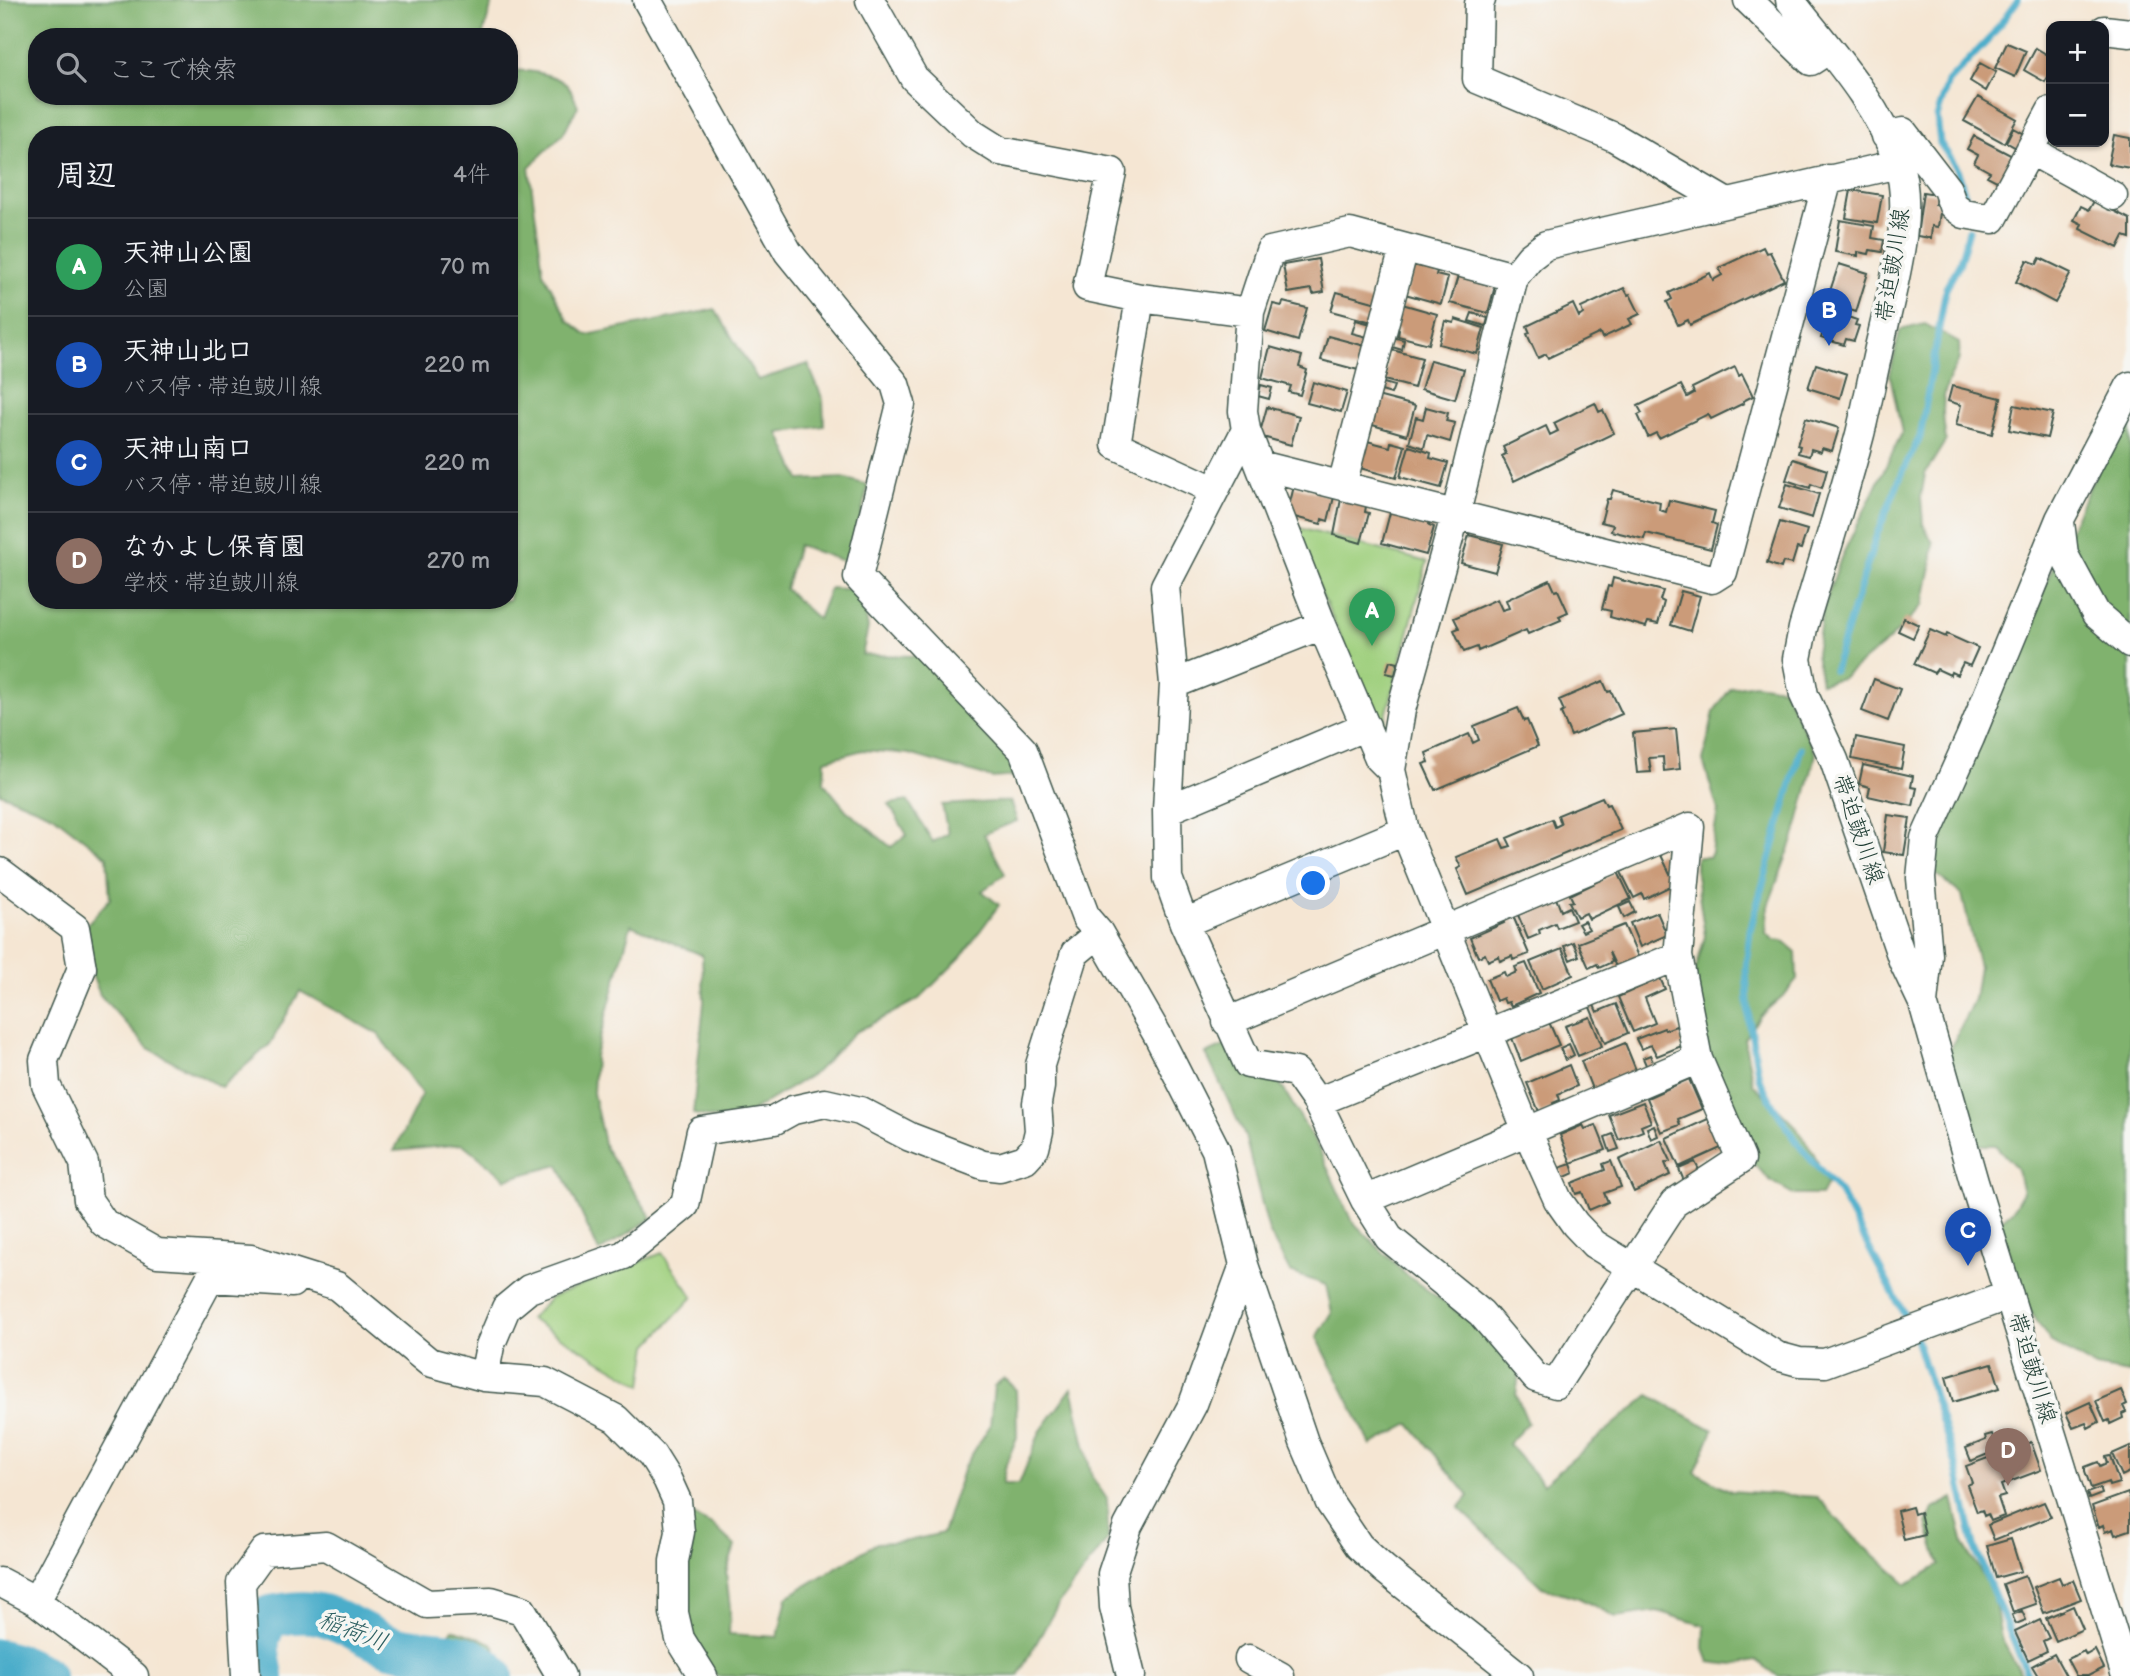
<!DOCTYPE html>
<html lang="ja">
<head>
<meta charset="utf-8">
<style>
	body { margin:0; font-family:"Balsamiq Sans","Klee One",sans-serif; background:#242831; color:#f1f3f6 }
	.controls { position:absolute; right:21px; top:21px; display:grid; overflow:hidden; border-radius:14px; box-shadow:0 2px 5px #0004 }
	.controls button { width:63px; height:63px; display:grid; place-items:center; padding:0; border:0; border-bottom:2px solid #363941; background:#171b24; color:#f1f3f6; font:35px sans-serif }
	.you { position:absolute; left:1314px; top:884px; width:24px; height:24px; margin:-18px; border:5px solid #fff; border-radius:50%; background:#1a73e8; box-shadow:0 0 0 10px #1a73e833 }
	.badge { display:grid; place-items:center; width:46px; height:46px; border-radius:50%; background:#0f766e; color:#fff; font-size:23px; font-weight:700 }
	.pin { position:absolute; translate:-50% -58px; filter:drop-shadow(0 2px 4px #0008) }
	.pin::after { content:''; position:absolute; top:37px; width:24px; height:21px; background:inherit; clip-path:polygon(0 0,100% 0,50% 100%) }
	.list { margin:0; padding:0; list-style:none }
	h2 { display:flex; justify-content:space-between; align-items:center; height:91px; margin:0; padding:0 28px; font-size:30px }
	h2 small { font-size:23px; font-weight:400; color:#9ea1a6 }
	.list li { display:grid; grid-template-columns:46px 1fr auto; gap:21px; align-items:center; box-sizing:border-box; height:98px; padding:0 28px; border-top:2px solid #363941 }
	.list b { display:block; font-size:26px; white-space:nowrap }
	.list p { margin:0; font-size:23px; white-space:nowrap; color:#9ea1a6 }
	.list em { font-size:23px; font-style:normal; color:#9ea1a6 }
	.icon { flex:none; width:38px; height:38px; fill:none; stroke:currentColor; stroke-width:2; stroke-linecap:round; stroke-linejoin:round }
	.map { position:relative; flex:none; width:2130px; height:1676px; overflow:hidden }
	.search { position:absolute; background:#171b24; box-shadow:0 2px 5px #0004; left:28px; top:28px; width:490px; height:77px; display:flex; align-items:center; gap:18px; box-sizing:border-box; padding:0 24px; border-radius:28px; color:#9ea1a6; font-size:26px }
	.panel { position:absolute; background:#171b24; box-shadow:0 2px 5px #0004; left:28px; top:126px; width:490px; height:483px; border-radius:28px }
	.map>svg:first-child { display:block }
</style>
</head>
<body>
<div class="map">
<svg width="2130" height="1676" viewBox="0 0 2130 1676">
	<rect width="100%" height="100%" fill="#f6f6f2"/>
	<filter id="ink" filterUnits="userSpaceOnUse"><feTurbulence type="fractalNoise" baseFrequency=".0143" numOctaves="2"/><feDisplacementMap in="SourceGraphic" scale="14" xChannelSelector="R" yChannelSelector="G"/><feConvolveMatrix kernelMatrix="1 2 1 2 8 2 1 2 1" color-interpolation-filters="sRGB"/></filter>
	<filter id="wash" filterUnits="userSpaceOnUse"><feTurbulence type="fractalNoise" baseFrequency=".00686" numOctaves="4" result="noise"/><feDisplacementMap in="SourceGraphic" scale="28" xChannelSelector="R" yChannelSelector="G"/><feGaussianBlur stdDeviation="1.57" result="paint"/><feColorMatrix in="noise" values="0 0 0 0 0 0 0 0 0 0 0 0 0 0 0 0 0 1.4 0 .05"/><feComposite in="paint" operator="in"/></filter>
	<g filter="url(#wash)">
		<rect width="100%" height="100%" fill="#f5e6d3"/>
		<path fill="#a0d07f" stroke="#60865a" stroke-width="2" d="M1292 526 1427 562 1382 731Z
			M662 1253 693 1297 648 1345 642 1385 530 1319 551 1297Z"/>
		<path fill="#80b26e" stroke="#507851" stroke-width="2" fill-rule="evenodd" d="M0 0H493L482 37H37V96H509V71C525 69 557 74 568 86 572 91 575 100 578 106L563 134 529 167 543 272 568 320 587 335 715 309 758 380 808 364 823 400 824 426 779 433 800 480 843 478 868 485 851 564 798 545 785 589 818 619 830 588 861 590 868 628 862 655 921 656 1031 775 992 778 909 754 863 750 825 760 824 783 846 810 891 847 907 835 889 804 908 801 933 842 948 834 942 805 1010 801 1017 821 984 834 1005 874 982 891 999 905 961 957 919 999 854 1033 816 1072 734 1122 693 1114 704 1002 702 955 631 925 595 1056 593 1093 605 1148 652 1218 599 1252 559 1165 506 1179 463 1144 394 1151 422 1094 378 1034 300 991 270 1044 221 1087 148 1048 100 995 77 935 110 899 107 857 53 815 0 793ZM37 135H509V600H37Z
			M1925 324 1959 343C1961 369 1954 364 1947 385 1941 403 1943 421 1946 440L1925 474 1921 497 1923 524 1933 543 1931 566 1923 605 1887 642 1842 678 1821 683 1816 653 1823 609 1841 558 1902 433 1890 375 1900 330Z
			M2130 426V1373L2095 1367 2050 1341 2023 1300 2000 1221 2012 1211 2023 1192 2016 1167 1995 1145H1975L1948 1054 1974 999 1979 967 1962 895 1932 871 1934 842 2039 598 2110 442Z
			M1754 684 1783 688 1816 754 1795 834 1768 906 1766 933 1774 940 1783 941 1796 952 1797 980 1786 993 1761 1015 1744 1039 1753 1084 1793 1123 1814 1154 1827 1184 1821 1195H1795L1772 1182 1751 1161 1703 1058 1691 987 1705 936 1696 875V857H1710L1718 810 1703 761 1714 711 1731 688Z
			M1233 1042 1252 1062 1281 1085 1318 1147 1351 1220 1405 1274 1495 1339 1520 1368 1516 1395 1528 1423 1508 1444 1543 1484 1649 1395 1713 1430 1695 1472 1731 1491 1817 1497 1855 1538 1907 1584 1940 1565 1927 1524 1933 1509 1953 1498 1964 1545 1993 1592 2001 1638 2022 1676H1778L1756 1660 1734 1665 1709 1662 1704 1649 1705 1626 1657 1611 1616 1617 1579 1598 1542 1587 1459 1508 1469 1496 1410 1424 1371 1445 1317 1337 1332 1313 1326 1285 1290 1272 1269 1232 1245 1136 1206 1054Z
			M1004 1378 1016 1390 1017 1437 1006 1464 1002 1484H1019L1040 1432 1072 1388 1092 1477 1107 1499 1108 1539 1057 1606 1018 1676H718L706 1665 679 1613 689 1514 714 1526 735 1546 726 1573 730 1608 729 1634 778 1637 787 1597 877 1543 908 1541 943 1533 964 1467 990 1426 994 1386Z
			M453 1629 492 1643 510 1676H420Z"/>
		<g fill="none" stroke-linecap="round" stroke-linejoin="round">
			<path stroke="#4badca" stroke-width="7" d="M1968 205 1957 168 1940 143 1937 117 1948 82 1990 38 2018 0
				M1834 670 1877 534 1904 469 1920 437 1946 288 1959 265 1969 230
				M1801 748 1750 930 1746 969 1749 1020 1759 1078 1774 1107 1802 1149 1840 1193 1910 1325
				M1915 1336 1956 1465 1974 1546 2028 1676"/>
			<path stroke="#4badca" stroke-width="42" d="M0 1660 22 1666 44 1676
				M263 1676C258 1648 254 1641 270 1616 285 1614 302 1610 318 1614 344 1619 367 1639 392 1646 427 1656 468 1645 493 1676"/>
		</g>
		<g id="blocks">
			<path fill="#cb9b79" d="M2007 43 2026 51 2015 77 1995 68Z
				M2036 48 2051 57V72L2045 82 2024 70Z
				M1980 63 1996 72 1986 91 1970 81Z
				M1978 97 2017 119 2004 143 1964 121Z
				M2013 128 2027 136 2020 150 2006 142Z
				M2114 135 2130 138V168L2108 164Z
				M1974 136 2020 160 2006 186 1987 176 1990 172 1974 163 1978 155 1967 149Z
				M1851 190 1882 195 1877 223 1846 218Z
				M1923 192 1936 194 1935 204 1941 205 1938 227 1932 226 1931 238 1917 236Z
				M2094 201 2130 219V238L2124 236 2118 248 2080 229 2082 224 2074 220 2081 206 2089 210Z
				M1840 220 1874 226 1872 238 1884 240 1882 252 1870 250 1869 254 1858 252V256L1835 252Z
				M1763 247 1766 253 1770 252 1784 280 1690 325 1688 320 1678 325 1667 302 1672 299 1669 293 1710 273 1713 280 1722 275 1719 268Z
				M2040 258 2071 273 2055 303 2016 282 2027 260 2037 264Z
				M1318 259 1324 292 1313 294 1312 289 1288 293 1283 265Z
				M1414 264 1437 271 1436 275 1448 278 1441 304 1405 294Z
				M1839 264 1868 273 1856 312 1841 307 1840 311 1825 306Z
				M1458 276 1495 286 1488 313 1450 303Z
				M1624 288 1628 295 1630 294 1640 314 1629 319 1632 324 1602 338 1600 333 1548 358 1546 354 1538 358 1527 334 1530 333 1527 326 1573 304 1579 317 1583 314 1581 308Z
				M1337 292 1377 303 1372 322 1331 311Z
				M1283 302 1307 308 1298 341 1265 331 1273 304 1282 306Z
				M1402 304 1437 314 1429 344 1398 336 1399 330 1395 328Z
				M1830 311 1857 320 1855 325 1859 326 1854 341 1846 339 1844 345 1821 338Z
				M1472 313 1488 318 1486 326 1469 321Z
				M1455 319 1484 328 1477 354 1439 344 1445 321 1454 323Z
				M1356 320 1371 324 1367 337 1352 333Z
				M1328 336 1365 346 1358 370 1321 360Z
				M1392 337 1404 340 1402 350 1389 346Z
				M1270 347 1302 356 1299 367 1307 370 1300 395 1289 392 1291 386 1262 378Z
				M1392 350 1422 358 1414 388 1384 380Z
				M1430 360 1464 369 1455 399 1421 389Z
				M1816 364 1847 374 1840 398 1808 388Z
				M1735 367 1739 376 1742 374 1753 396 1743 401 1744 403 1711 419 1708 414 1659 438 1656 433 1648 437 1638 415 1642 413 1638 406 1681 385 1687 397 1694 393 1692 388Z
				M1377 381 1394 386 1391 394 1375 389Z
				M1313 382 1347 392 1341 412 1307 403Z
				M1261 385 1272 388 1269 399 1258 396Z
				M1952 386 2001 398 1992 434 1956 425 1961 405 1948 401Z
				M1377 396 1415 406 1407 435 1369 424Z
				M1595 403 1599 412 1603 410 1614 433 1514 481 1502 456 1506 454 1503 447 1546 426 1550 435 1558 431 1554 423Z
				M2014 405 2053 413 2047 438 2009 430Z
				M1267 407 1299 416 1291 445 1259 436Z
				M1426 407 1448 413 1446 421 1455 423 1450 442 1427 435 1424 448 1409 443 1416 417 1423 419Z
				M1806 418 1839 428 1832 451 1822 448 1821 452 1811 449 1809 456 1798 453 1800 446 1797 445Z
				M1367 441 1390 447 1391 442 1405 446 1396 478 1360 468Z
				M1409 446 1431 453 1430 458 1448 463 1441 488 1400 477Z
				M1793 459 1827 470 1822 488 1811 484 1810 488 1786 480Z
				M1787 484 1819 494 1812 518 1779 508Z
				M1294 486 1334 497 1328 521 1322 519 1321 524 1287 515Z
				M1613 490 1660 502 1659 510 1666 512 1669 500 1715 511 1712 523 1717 525 1711 549 1646 533 1644 539 1611 531 1613 525 1601 522 1607 499H1610Z
				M1341 499 1366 506 1365 512 1369 513 1361 543 1334 535Z
				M1391 509 1430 520 1429 525 1434 527 1426 555 1382 543Z
				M1780 522 1807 530 1801 549 1797 548 1792 564 1783 562 1781 568 1767 563Z
				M1469 535 1503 544 1495 572 1461 563Z
				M1613 578 1663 591 1660 600 1664 602 1658 624 1648 622 1646 627 1610 617 1611 611 1602 609 1608 586 1611 587Z
				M1550 580 1555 591 1558 590 1568 612 1559 616 1561 620 1528 634 1526 630 1478 651 1477 647 1464 652 1454 630 1459 628 1454 618 1497 599 1502 610 1509 608 1506 600Z
				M1681 591 1700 596 1690 631 1671 625Z
				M1904 618 1919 625 1913 638 1898 631Z
				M1930 630 1946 637 1947 634 1978 648 1970 666 1963 663 1957 675 1951 672 1950 675 1937 669 1934 673 1914 664Z
				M1390 661 1398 663 1395 675 1386 673Z
				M1874 679 1900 689 1888 721 1862 711Z
				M1603 681 1608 692 1611 691 1622 714 1571 736 1561 713 1564 711 1559 700Z
				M1518 708 1524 721 1527 720 1538 746 1435 790 1423 764 1429 762 1426 753 1469 734 1473 743 1479 740 1474 726Z
				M1676 729 1680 769 1664 771 1663 757 1649 758 1651 772 1637 773 1633 733Z
				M1856 737 1905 747 1901 769 1852 759Z
				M1863 765 1913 776 1911 787 1917 788 1913 806 1868 796 1870 787 1859 784Z
				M1602 797 1606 805 1609 804 1621 830 1468 895 1457 869 1461 867 1456 857 1500 839 1504 848 1511 846 1507 838 1552 819 1555 827 1561 824 1558 815Z
				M1888 815 1910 818 1904 855 1883 852Z
				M1660 853 1675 884 1644 899 1642 894 1634 898 1621 872Z
				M1618 872 1631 899 1589 919 1586 913 1577 917 1569 902 1573 901 1570 895Z
				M1556 898 1561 911 1569 907 1575 921 1557 928 1555 923 1539 930 1540 934 1528 939 1518 915Z
				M1630 902 1635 912 1624 918 1619 907Z
				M1657 912 1667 935 1640 947 1630 923Z
				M1513 916 1529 954 1513 960 1512 956 1500 961 1499 956 1488 961 1485 954 1478 957 1470 938 1504 923 1503 921Z
				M1584 921 1589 929 1583 932 1578 924Z
				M1624 925 1640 961 1618 971 1609 952 1612 962 1599 968 1597 964 1589 968 1578 943Z
				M1573 942 1579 956 1570 960 1564 946Z
				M1562 949 1573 975 1542 989 1530 962Z
				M1526 963 1539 993 1511 1006 1509 1002 1505 1003 1503 998 1496 1001 1487 979 1504 972 1506 977 1517 972 1515 967Z
				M1660 978 1665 989 1645 998 1655 1023 1633 1032 1618 997Z
				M1593 1003 1597 1012 1616 1004 1628 1033 1605 1043 1589 1005Z
				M1590 1017 1602 1046 1578 1056 1565 1026Z
				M1549 1022 1559 1045 1521 1061 1512 1038Z
				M1676 1026 1684 1045 1657 1056 1651 1045 1641 1049 1636 1039 1664 1028 1665 1030Z
				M1625 1043 1636 1070 1594 1094 1581 1061Z
				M1569 1044 1574 1055 1565 1060 1560 1048Z
				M1650 1055 1656 1069 1649 1072 1643 1058Z
				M1569 1065 1577 1086 1558 1094 1560 1100 1553 1103 1555 1108 1540 1114 1527 1083Z
				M1689 1079 1702 1109 1678 1119 1680 1125 1661 1132 1647 1098Z
				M1643 1102 1651 1122 1641 1126 1643 1131 1619 1140 1609 1115Z
				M1710 1118 1723 1147 1679 1167 1666 1138Z
				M1583 1125 1585 1129 1596 1125 1606 1150 1571 1163 1560 1135Z
				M1654 1125 1658 1136 1651 1139 1647 1128Z
				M1613 1134 1619 1149 1610 1152 1605 1137Z
				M1661 1140 1671 1161 1665 1163 1670 1175 1634 1192 1619 1160Z
				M1611 1161 1621 1187 1604 1193 1608 1202 1589 1210 1582 1192 1576 1194 1572 1183 1605 1170 1603 1164Z
				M1695 1162 1701 1174 1684 1181 1679 1169Z
				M1571 1164 1574 1173 1563 1178 1559 1168Z
				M1992 1363 2000 1388 1953 1402 1946 1377Z
				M2121 1390 2127 1404 2123 1406 2126 1412 2122 1414 2123 1418 2110 1424 2109 1420 2105 1422 2096 1401Z
				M2090 1402 2099 1422 2088 1428 2086 1423 2073 1428 2066 1413Z
				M1992 1434 1998 1450 1971 1461 1966 1448 1986 1440 1985 1436Z
				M2031 1442 2041 1470 2001 1485 2005 1496 1998 1498 2004 1516 1991 1521 1988 1514 1984 1516 1982 1510 1977 1512 1967 1485 1972 1483 1966 1466Z
				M2130 1446V1472L2122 1476 2112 1454Z
				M2110 1456 2119 1483 2109 1486 2108 1482 2091 1488 2085 1471V1467L2098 1462 2100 1466 2107 1463 2105 1457Z
				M2100 1488 2102 1494 2089 1499 2087 1493Z
				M2128 1493 2130 1499V1530L2115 1535 2113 1529 2105 1532 2103 1525 2099 1527 2092 1506Z
				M2044 1502 2051 1517 1994 1540 1988 1525Z
				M1912 1507 1914 1514 1920 1512 1925 1535 1904 1540 1897 1511Z
				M2011 1539 2021 1571 1996 1578 1987 1546Z
				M2025 1576 2036 1604 2013 1612 2003 1584Z
				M2059 1577 2062 1584 2073 1580 2081 1599 2044 1613 2034 1587Z
				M2073 1606 2083 1629 2056 1641 2046 1618Z
				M2022 1611 2026 1620 2016 1624 2012 1615Z
				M2040 1620 2049 1638 2043 1641 2047 1651 2028 1660 2015 1632Z
				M2095 1650 2104 1668 2088 1676H2076L2067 1659 2084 1651 2086 1655Z
				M2054 1654 2066 1676H2038L2032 1666Z"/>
		</g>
	</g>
	<g filter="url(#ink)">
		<use href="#blocks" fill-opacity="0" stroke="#3f564c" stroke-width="2"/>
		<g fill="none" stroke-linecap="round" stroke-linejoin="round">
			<defs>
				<path id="minor" d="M647 0 788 252 895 384 901 404 858 577 1023 750 1086 918 1099 933 1157 1034 1216 1150 1244 1265 1304 1442 1330 1503 1359 1546 1384 1569 1519 1676
					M870 0 914 78 973 134 1000 151 1112 172 1087 287 1140 298 1250 312
					M1481 0 1479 4 1477 79 1614 137 1727 203
					M1748 0 1811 61 1828 50
					M1790 0C1830 52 1876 99 1898 163 1915 211 1893 286 1882 335 1874 368 1868 401 1860 434 1843 499 1822 563 1803 628L1797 659 1804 695 1834 760 1903 961 1923 1003 1974 1182 2126 1676
					M2104 30 2130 33
					M1886 136 1903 132 1947 189 1953 206 1964 214 1993 219 2051 111
					M2030 150 2113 196
					M1898 164 1546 245 1530 257 1514 277 1456 513 1401 710 1391 770 1405 831 1527 1131 1558 1200 1575 1224 1594 1244 1777 1356 1799 1362 1825 1363 2009 1295
					M1140 298 1116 445 1214 490
					M1260 465 1712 579 1723 572 1828 179
					M1342 485 1404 248
					M2060 522 2064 555 2096 614 2130 643
					M1174 684 1322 625
					M1391 770 1379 758 1322 625 1246 430 1243 411 1250 312 1270 251 1350 233 1514 277
					M1167 810 1366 726
					M0 872 75 928 82 968 44 1060 46 1085 84 1163 88 1200 104 1223 157 1253 251 1259 337 1286 429 1362 484 1377 545 1382 616 1419 652 1455 667 1479 677 1501 680 1532 674 1561V1613L680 1639 703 1676
					M1184 923 1405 831
					M1923 1003 1928 955 1921 878 1925 838 1970 738 2060 519 2130 386
					M1227 1022 1690 827 1678 956 1698 1059 1741 1159 1674 1203 1556 1384 1536 1378 1481 1313 1389 1238 1365 1200 1317 1102 1296 1072 1248 1064 1184 923 1168 878 1167 810 1174 684 1165 586 1246 430
					M1317 1102 1678 956
					M1365 1200 1698 1059
					M484 1377 490 1346 506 1308 529 1289 624 1255 685 1205 701 1131 775 1120 793 1110 825 1103 860 1111 910 1137 983 1165 1000 1167 1025 1159 1035 1148 1039 1131 1037 1103 1040 1087V1065L1075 953 1099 933
					M0 1582 36 1601 210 1278 292 1283
					M36 1601 134 1676
					M1249 1659 1280 1676
					M246 1676 241 1583 264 1551 326 1546 427 1604 491 1601 522 1610 561 1676
					M1131 1676 1114 1607 1112 1574 1128 1526 1193 1404 1244 1265"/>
			</defs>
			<use href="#minor" stroke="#3f564c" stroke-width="31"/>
			<use href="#minor" stroke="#fff" stroke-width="28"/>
		</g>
	</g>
	<g text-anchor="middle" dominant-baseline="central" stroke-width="7" stroke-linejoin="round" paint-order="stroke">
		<g font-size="23" fill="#1f3d34" stroke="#f6f6f2">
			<text transform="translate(1893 265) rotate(-81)">帯迫皷川線</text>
			<text transform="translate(1858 829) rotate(71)">帯迫皷川線</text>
			<text transform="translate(2032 1368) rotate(73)">帯迫皷川線</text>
		</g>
		<g font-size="24" font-style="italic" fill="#2c5f61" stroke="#f6f6f2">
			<text transform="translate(353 1631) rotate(21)">稲荷川</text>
		</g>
	</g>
</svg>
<div class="controls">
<button>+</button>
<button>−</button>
</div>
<div class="you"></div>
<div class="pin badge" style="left:1372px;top:646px;background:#2e9e5b">A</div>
<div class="pin badge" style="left:1829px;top:346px;background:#1a4fb4">B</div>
<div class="pin badge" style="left:1968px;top:1266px;background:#1a4fb4">C</div>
<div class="pin badge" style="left:2008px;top:1486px;background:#8d6e63">D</div>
<div class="search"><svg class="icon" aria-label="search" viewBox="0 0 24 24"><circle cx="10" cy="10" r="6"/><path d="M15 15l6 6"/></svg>ここで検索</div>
<section class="panel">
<h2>周辺<small>4件</small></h2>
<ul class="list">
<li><span class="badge" style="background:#2e9e5b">A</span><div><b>天神山公園</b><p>公園</p></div><em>70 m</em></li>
<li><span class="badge" style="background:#1a4fb4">B</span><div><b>天神山北口</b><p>バス停 · 帯迫皷川線</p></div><em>220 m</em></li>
<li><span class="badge" style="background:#1a4fb4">C</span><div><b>天神山南口</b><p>バス停 · 帯迫皷川線</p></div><em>220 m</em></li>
<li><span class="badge" style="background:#8d6e63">D</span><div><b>なかよし保育園</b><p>学校 · 帯迫皷川線</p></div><em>270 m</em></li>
</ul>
</section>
</div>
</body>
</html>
